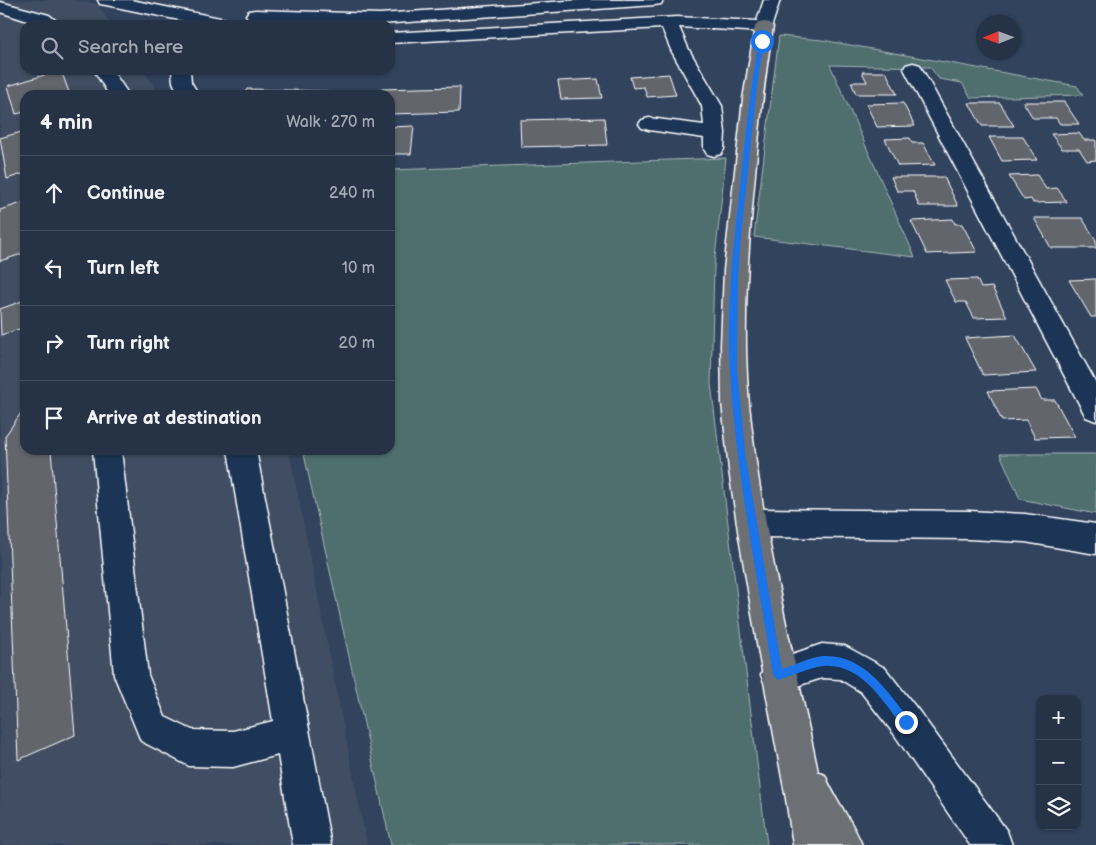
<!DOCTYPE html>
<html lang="en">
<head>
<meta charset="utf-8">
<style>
	body { margin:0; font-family:"Balsamiq Sans",sans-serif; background:#323e51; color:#f1f3f6 }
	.controls { position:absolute; right:15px; bottom:15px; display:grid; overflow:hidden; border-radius:10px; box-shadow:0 1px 4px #0004 }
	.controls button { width:45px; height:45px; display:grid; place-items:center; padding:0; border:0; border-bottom:1px solid #424d5f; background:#263246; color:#f1f3f6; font:25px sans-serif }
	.compass { position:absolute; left:976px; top:15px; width:45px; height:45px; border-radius:50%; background:#263246; box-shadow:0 1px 4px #0004; rotate:269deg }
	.stop { position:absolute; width:15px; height:15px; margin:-11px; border:4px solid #1a73e8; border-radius:50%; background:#fff }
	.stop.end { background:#1a73e8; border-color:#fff; box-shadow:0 1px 5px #0008 }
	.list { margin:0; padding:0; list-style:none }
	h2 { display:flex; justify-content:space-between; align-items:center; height:65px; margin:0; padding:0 20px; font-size:21px }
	h2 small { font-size:16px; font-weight:400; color:#a4aab3 }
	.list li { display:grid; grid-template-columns:32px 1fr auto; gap:15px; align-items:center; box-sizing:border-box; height:75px; padding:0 20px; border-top:1px solid #424d5f }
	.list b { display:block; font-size:19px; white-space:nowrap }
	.list em { font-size:16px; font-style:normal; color:#a4aab3 }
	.icon { flex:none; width:28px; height:28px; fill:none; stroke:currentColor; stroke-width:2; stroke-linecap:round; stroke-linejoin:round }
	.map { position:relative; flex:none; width:1096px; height:845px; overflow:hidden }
	.search { position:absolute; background:#263246; box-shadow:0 1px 4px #0004; left:20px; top:20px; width:375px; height:55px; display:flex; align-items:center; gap:12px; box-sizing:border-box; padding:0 18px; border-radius:15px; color:#a4aab3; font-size:19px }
	.panel { position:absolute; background:#263246; box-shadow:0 1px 4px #0004; left:20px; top:90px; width:375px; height:365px; border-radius:15px }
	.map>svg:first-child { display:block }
</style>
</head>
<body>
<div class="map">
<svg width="1096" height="845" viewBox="0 0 1096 845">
	<rect width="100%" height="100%" fill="#32435e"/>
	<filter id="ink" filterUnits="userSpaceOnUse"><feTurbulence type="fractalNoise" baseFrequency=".02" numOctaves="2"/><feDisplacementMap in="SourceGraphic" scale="10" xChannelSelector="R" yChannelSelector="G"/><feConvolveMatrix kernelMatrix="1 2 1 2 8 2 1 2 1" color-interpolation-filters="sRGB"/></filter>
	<g filter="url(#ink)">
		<path fill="#414d62" d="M0 0H73L97 4 112 25H25V70H143L160 95H25V450H289L367 845H0Z"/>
		<path fill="#4f6e6e" stroke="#a7b6b6" d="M779 36 822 40 1077 86 1083 95 971 98 962 83 939 79 930 67 830 65 915 257 754 237Z
			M726 158 714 267 711 384 767 845H391L303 450H390V170Z
			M1000 454H1096V514L1020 499Z"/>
		<path fill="#63656d" stroke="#fff" d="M61 70 70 95H25V112L16 114 8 86Z
			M862 72H886L897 94H856L851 82H867Z
			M669 74 676 95 647 97 644 87 633 88 630 77Z
			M598 79 602 98 561 99 558 81Z
			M460 87 459 112 390 114V95H379L380 89Z
			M247 89 327 91 326 95H244Z
			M1023 102H1064L1079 124H1060L1056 118H1033Z
			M903 103 915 126 877 127 866 104Z
			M969 103H1000L1014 126H982Z
			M604 118 607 145 521 147 520 120Z
			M414 126 411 154H390V127Z
			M25 131V173L7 179 0 138Z
			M1079 133 1084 140H1095L1096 141V160L1087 161 1079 149H1062L1051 134Z
			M989 137H1023L1037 160 1002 161Z
			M910 138 912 143H923L935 165 898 166 885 139Z
			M1037 175 1046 189 1057 188 1067 202 1033 203 1031 199 1024 200 1009 176Z
			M891 177H944L958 206H919L913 191H897Z
			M25 202V253L0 261V210Z
			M1034 218H1082L1096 240V248H1051Z
			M953 219 955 224H962L977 252 927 254 911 221Z
			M977 279 981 288 992 287 1007 317 974 318 966 302H956L945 280Z
			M1096 279V317H1091L1069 280Z
			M25 300V327L1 335 0 309Z
			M1015 335 1036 372 983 375 965 338Z
			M1036 389 1042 400H1055L1075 437 1035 438 1026 420 1002 421 988 391Z
			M25 407V450H51L75 735 18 760 5 436Z"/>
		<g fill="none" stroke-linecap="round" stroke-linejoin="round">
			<defs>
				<path id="minor" d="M98 0H131L230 20 236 21 239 25H204L106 5 100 4Z
					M581 0H663L661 4 655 5 380 24 255 20 249 19 246 15 249 11 255 10 380 14Z
					M764 0H780L770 31 764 32 679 27 689 50 722 106 725 133 724 149 721 154 714 156 707 154 704 149V138L649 130 642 128 639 124 642 120 649 118 704 125 702 106 671 50 662 28 390 43V33L677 17 757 21Z
					M0 2 49 15 61 25H40L0 12Z
					M913 63 920 65 922 69 1096 383V421L1086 417 904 69 906 65Z
					M94 70H112L129 95H109Z
					M172 70H190L191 82 199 95H179L173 82Z
					M93 450H121L148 675 165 717 192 730 233 731 273 721 228 450H256L331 845H293L278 755 233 767 189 766 141 741 114 675Z
					M753 509 969 511 1025 514 1096 524V554L1025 542 969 539 753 537 742 533 738 523 742 513Z
					M822 644 845 646 885 668 918 710 1007 831 1012 845H970L894 734 861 692 840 679 822 678 778 692 766 687 761 675 766 663Z"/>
				<path id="major" d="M764 22 770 23 773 27C764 76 760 124 755 174 748 250 742 327 749 404 761 528 793 650 818 772L825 775C835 800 852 820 862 845H793L786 799 759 655 739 537 729 470 722 403 721 345 724 270 743 99 755 27 758 23Z"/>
			</defs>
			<use href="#minor" stroke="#fff" stroke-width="3"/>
			<use href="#major" stroke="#fff" stroke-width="3"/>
			<use href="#minor" fill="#1d3557" fill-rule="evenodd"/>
			<use href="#major" fill="#6c6f75" fill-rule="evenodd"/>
		</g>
	</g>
	<path fill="#1a73e8" d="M762 39 764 41 757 86 741 236 738 278 737 370 746 458 782 669C795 665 810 657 823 656 864 654 887 691 909 719L911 722 909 726 906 728 902 726C882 700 861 663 823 666 808 668 792 676 778 680L773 675C757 574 736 473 730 372 726 310 733 248 740 187 745 138 750 89 759 41Z"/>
</svg>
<div class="controls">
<button>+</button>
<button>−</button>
<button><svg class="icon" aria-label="layers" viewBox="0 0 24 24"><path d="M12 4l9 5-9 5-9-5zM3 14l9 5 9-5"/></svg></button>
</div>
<svg class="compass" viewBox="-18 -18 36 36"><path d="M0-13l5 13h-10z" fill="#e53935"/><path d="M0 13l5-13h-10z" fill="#a4aab3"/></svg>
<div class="stop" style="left:762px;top:41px"></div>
<div class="stop end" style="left:906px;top:722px"></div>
<div class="search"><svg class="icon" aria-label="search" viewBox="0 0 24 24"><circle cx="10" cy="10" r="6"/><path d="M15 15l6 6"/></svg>Search here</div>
<section class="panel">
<h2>4 min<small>Walk · 270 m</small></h2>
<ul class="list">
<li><svg class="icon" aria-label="ahead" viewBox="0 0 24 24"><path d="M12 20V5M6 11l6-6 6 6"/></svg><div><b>Continue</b></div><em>240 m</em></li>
<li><svg class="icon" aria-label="left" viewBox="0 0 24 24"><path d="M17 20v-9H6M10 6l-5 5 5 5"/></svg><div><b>Turn left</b></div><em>10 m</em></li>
<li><svg class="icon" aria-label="right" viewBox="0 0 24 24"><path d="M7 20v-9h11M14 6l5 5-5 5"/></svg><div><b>Turn right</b></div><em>20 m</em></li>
<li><svg class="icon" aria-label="arrive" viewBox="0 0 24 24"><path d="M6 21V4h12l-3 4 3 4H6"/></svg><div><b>Arrive at destination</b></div></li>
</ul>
</section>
</div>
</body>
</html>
